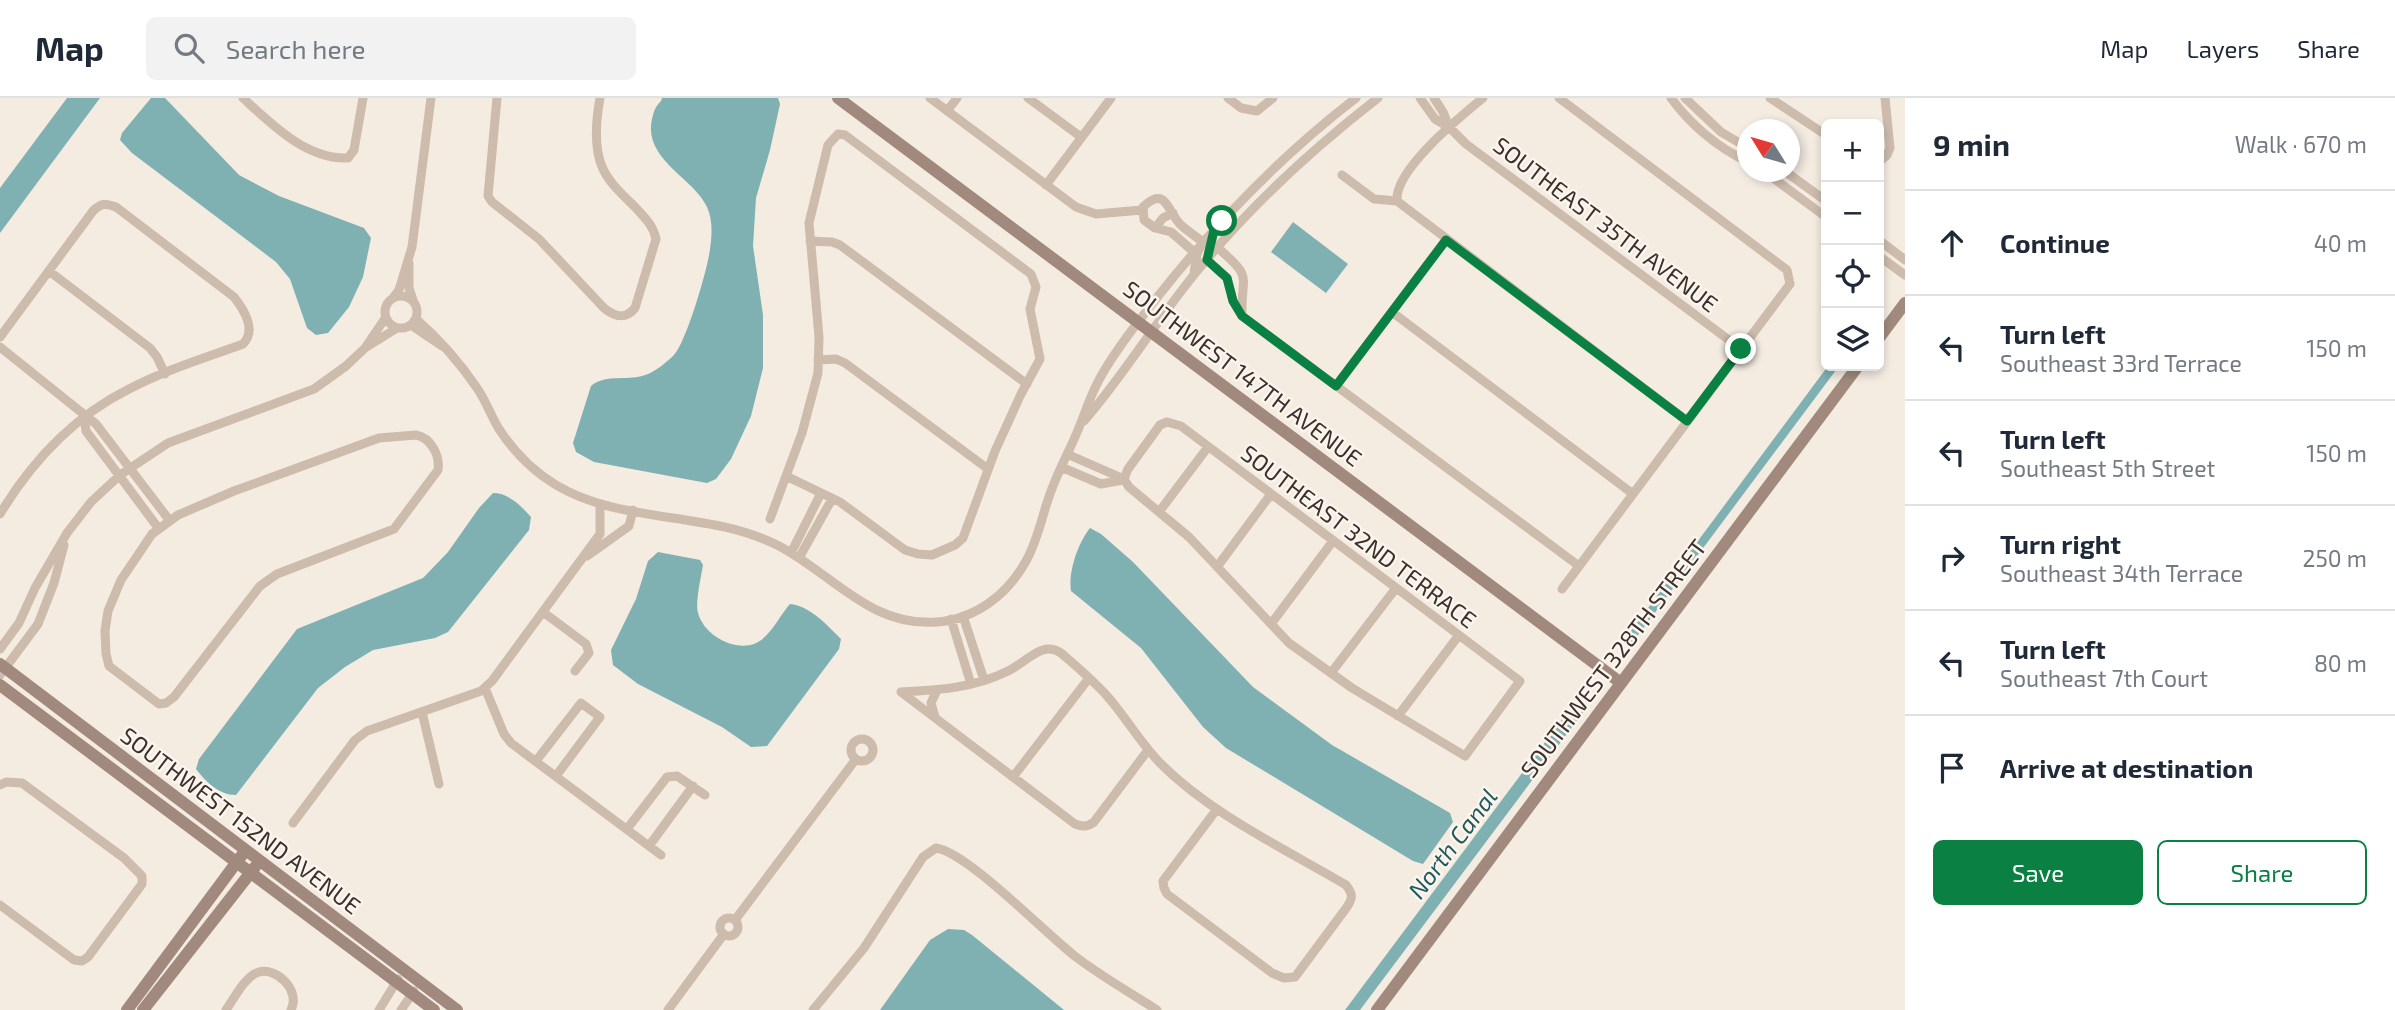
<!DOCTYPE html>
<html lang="en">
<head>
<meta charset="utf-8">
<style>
	body { margin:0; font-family:"Exo 2",sans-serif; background:#f2f2f3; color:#1f2937 }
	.controls { position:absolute; right:21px; top:21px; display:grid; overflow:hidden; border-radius:10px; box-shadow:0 4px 10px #0003 }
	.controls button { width:63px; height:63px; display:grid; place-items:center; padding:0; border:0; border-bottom:2px solid #e0e1e3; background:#fff; color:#1f2937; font:35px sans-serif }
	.compass { position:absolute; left:1737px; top:21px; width:63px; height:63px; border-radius:50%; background:#fff; box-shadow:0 4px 10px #0003; rotate:307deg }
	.stop { position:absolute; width:21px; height:21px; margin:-16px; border:5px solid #0b8043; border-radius:50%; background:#fff }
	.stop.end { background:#0b8043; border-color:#fff; box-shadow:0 2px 7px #0008 }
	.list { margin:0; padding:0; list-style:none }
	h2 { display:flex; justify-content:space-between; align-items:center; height:91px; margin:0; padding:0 28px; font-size:30px }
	h2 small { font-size:23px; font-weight:400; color:#747a83 }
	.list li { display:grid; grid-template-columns:46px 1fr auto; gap:21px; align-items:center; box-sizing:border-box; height:105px; padding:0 28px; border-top:2px solid #e0e1e3 }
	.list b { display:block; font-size:26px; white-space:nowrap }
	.list p { margin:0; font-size:23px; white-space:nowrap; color:#747a83 }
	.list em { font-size:23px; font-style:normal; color:#747a83 }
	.actions { display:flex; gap:14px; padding:21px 28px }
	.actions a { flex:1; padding:16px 0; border:2px solid #0b8043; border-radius:10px; text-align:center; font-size:24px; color:#0b8043 }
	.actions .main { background:#0b8043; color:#fff }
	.icon { flex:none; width:38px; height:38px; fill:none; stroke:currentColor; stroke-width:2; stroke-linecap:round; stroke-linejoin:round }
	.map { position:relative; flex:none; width:1905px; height:912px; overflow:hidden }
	header { display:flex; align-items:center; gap:42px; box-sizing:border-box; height:98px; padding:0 35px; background:#fff; border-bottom:2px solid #e0e1e3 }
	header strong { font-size:33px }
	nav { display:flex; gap:38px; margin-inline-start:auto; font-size:24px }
	.search { width:490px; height:63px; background:#f2f2f3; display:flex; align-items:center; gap:18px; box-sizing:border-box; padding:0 24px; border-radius:10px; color:#747a83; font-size:26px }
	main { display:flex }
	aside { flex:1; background:#fff }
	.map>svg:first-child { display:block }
</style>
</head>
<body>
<header>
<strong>Map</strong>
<div class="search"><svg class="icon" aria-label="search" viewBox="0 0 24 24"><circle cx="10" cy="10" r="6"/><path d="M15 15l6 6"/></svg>Search here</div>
<nav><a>Map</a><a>Layers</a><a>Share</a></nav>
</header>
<main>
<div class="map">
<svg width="1905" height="912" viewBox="0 0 1905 912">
	<rect width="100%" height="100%" fill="#f4ebe1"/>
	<path fill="#7fb0b2" d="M67 0H100L0 135V90Z
		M151 0H165L239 77 279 98 364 130 371 140 363 179 349 209 328 235 316 237 307 230 290 181 276 164 132 55 120 42 122 35Z
		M662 0H778L780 6 770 52 756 100 753 148 763 217V270L751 318 731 361 716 381 707 385 594 364 576 354 573 345 591 288C606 275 630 284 648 276 656 273 668 263 674 257 686 245 708 170 710 151 712 138 713 122 707 109 693 79 643 62 652 21 654 13 655 9 661 3Z
		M1293 124 1348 166 1326 195 1271 154Z
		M1828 268H1839L1633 544 1629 547 1626 545 1628 537Z
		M493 395C509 395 521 408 531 419L529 432 448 534 435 540 373 552 345 569 318 590 236 697C219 697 206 684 196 671L199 661 297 531 423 480 448 454 479 410Z
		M1090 430 1101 436 1133 464 1253 589 1332 647 1450 715 1453 724 1423 766 1413 763 1226 650 1203 629 1141 550 1071 493C1068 474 1078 445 1090 430Z
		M658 454 700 462 703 467C701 479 695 505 698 515 704 537 733 553 754 546 771 539 779 518 790 506 810 508 827 527 841 541L839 551 767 648 751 649 722 629 638 586 613 567 611 552 636 501 648 463Z
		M1578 600 1587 603V609L1360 912H1345Z
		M948 831 964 832 972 837 1064 912H880L930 842Z"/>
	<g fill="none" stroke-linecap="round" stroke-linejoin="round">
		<path stroke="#cdbbac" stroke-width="9" d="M243 0C271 26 307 62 348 60L354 52 363 0
			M497 0 488 98 492 104 539 141 604 210C615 219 625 222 635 210L656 141C653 127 645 120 635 109 624 98 610 86 603 71 593 50 596 22 600 0
			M930 0 1076 109 1096 116 1142 112
			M1028 0 1081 39
			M1228 0 1241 10 1257 13 1273 0
			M1420 0 1435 21 1449 29 1466 46 1741 251
			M1434 0 1443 14 1449 29
			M1559 0 1787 172 1790 186 1562 491
			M1671 0C1691 27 1717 49 1748 64
			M1685 0 1721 34 1748 50
			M1770 0 1826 37
			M947 13 957 0
			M1879 64 1887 57 1890 50 1885 0
			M1765 74 1826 119
			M1786 74 1826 103
			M1342 77 1374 101 1397 103 1687 323
			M1046 87 1111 0
			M1397 103C1394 72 1460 19 1483 0
			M1155 130 1163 120 1173 115
			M1214 134 1207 162 1227 180 1233 203 1242 218 1579 468
			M1879 142 1905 162
			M810 143 832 144 840 147 1027 286
			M1218 150C1254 181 1241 176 1242 216
			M1194 154 1171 134 1155 130 1144 122 1143 109C1166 87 1167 113 1180 126 1186 132 1195 138 1203 144L1197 156 1194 175
			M1879 158 1905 177
			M409 165V190L413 202
			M49 173 150 250 157 259 165 276
			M385 214a16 16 0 1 1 32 0a16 16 0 1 1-32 0Z
			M393 200 399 192 412 149 431 0
			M1392 214 1633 396
			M416 221C439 241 460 265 477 290 486 303 491 318 499 331 514 354 533 373 556 387 623 427 709 412 779 448 834 477 870 529 937 524 976 521 1008 496 1026 463 1039 440 1043 412 1053 388 1061 367 1072 348 1080 327 1085 315 1089 302 1095 290 1108 261 1139 223 1159 197 1217 124 1282 57 1356 0
			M411 227 442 248
			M0 239 93 113C101 105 106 105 116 109L234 199C244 212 257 232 243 246 205 260 165 272 129 291 73 319 32 363 0 416
			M0 249 96 326 170 423
			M365 250 386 219
			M818 262 836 261 845 265 988 371
			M1336 288 1446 142
			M84 318 86 333 159 431
			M1084 323C1124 277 1155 225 1193 178 1247 111 1311 52 1378 0
			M416 337C431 340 440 357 438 372L394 431 277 476 260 488 174 599 166 605 159 606 109 568 106 556 105 533 108 513 121 482 152 436 178 417 234 393 379 340Z
			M1067 356 1124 381 1129 389 1189 439 1289 545 1352 590 1465 658 1520 583 1181 328 1167 324 1160 327 1128 371 1124 381
			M1061 369 1101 386 1123 382
			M1159 414 1208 349
			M770 421 802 335 818 275 819 239 809 125 828 47 838 36 845 37 1031 176 1036 189 1030 211 1040 261 1021 296 995 353 963 440 955 447 932 457 918 456 905 452 840 404 786 378
			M791 455 821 395
			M587 458 629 428 633 412
			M799 460 832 401
			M1217 469 1271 396
			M543 514 586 546 589 555 575 573
			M963 518 984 582
			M951 521 971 586
			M1271 526 1333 443
			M0 551 19 525 35 490 67 435 91 404 120 377 168 345 314 291 346 268 365 250 397 230
			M1331 575 1396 490
			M0 577 38 526 54 485 64 447
			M485 590 504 636 511 645 661 757
			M901 594C939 592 974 590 1008 573 1027 564 1042 542 1061 555 1077 569 1094 583 1108 599 1127 621 1141 646 1161 666 1211 716 1285 751 1346 787 1353 796 1353 800 1347 809L1295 879 1284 880 1272 875 1167 796 1164 790 1163 783 1217 711
			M901 594 1075 726C1083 729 1087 729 1094 724L1148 652
			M422 614 439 686
			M1398 618 1459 537
			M935 619 931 605 937 592
			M851 652a11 11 0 1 1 22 0a11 11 0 1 1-22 0Z
			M536 663 581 605 600 619 556 678
			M1013 679 1089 580
			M0 687 6 684 22 685 124 760 142 778V786L88 859 82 863 74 862 0 807
			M293 725 355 642 367 633 481 593 492 583 600 436V406
			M627 731 667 679 677 678 705 697
			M649 748 693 688
			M720 829a9 9 0 1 1 18 0a9 9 0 1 1-18 0Z
			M735 822 856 661
			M226 912C234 901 245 878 259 874 276 869 301 892 291 912
			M379 912 398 881
			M401 912 414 893
			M668 912 724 836
			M813 912 864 850 923 759 936 750C967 754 1046 836 1076 859 1101 878 1129 894 1157 912"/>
		<path stroke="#a18a7d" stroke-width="12" d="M838 0 1621 585
			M1879 240 1905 205
			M0 566 457 912
			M0 587 434 912
			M127 912 242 757
			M143 912 255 769
			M1377 912 1858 268"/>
	</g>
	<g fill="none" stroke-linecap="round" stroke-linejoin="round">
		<path stroke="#0b8043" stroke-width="9" d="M1222 123 1214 132 1207 162 1227 180 1233 203 1242 218 1336 288 1446 142 1687 323 1741 251"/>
	</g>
	<g text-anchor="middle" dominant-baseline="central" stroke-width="5" stroke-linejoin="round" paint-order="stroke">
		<g font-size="23" fill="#3b302b" stroke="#fbf5ee">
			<text transform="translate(1606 126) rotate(37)">SOUTHEAST 35TH AVENUE</text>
			<text transform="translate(1243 275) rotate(37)">SOUTHWEST 147TH AVENUE</text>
			<text transform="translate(1359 438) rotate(37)">SOUTHEAST 32ND TERRACE</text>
			<text transform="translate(1613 560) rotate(-53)">SOUTHWEST 328TH STREET</text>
			<text transform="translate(241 722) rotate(37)">SOUTHWEST 152ND AVENUE</text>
		</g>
		<g font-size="24" font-style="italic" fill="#1f5a5e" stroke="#fbf5ee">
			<text transform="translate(1452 745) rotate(-53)">North Canal</text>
		</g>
	</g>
</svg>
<div class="controls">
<button>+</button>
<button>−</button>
<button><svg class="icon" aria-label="locate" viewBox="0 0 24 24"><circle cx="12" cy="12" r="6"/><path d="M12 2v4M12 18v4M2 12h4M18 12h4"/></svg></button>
<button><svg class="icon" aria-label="layers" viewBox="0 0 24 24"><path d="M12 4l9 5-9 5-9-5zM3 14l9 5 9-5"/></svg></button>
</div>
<svg class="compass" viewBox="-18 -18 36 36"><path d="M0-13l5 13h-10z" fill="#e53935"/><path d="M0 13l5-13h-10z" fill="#747a83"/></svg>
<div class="stop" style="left:1222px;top:123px"></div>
<div class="stop end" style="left:1741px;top:251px"></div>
</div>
<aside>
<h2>9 min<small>Walk · 670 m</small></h2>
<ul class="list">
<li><svg class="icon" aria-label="ahead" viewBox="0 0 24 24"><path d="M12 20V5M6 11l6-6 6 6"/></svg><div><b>Continue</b></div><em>40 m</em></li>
<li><svg class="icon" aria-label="left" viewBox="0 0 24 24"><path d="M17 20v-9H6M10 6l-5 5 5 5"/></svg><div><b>Turn left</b><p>Southeast 33rd Terrace</p></div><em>150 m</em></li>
<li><svg class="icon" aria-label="left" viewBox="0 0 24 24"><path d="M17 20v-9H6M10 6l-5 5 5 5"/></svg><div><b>Turn left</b><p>Southeast 5th Street</p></div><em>150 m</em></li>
<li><svg class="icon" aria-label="right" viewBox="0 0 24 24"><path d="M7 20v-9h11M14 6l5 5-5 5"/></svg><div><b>Turn right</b><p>Southeast 34th Terrace</p></div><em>250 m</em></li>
<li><svg class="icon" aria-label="left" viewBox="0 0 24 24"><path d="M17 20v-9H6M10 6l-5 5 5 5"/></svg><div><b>Turn left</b><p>Southeast 7th Court</p></div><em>80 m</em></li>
<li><svg class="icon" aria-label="arrive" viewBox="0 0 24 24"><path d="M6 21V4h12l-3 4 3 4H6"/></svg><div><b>Arrive at destination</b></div></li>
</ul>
<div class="actions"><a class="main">Save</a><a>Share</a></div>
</aside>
</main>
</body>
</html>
